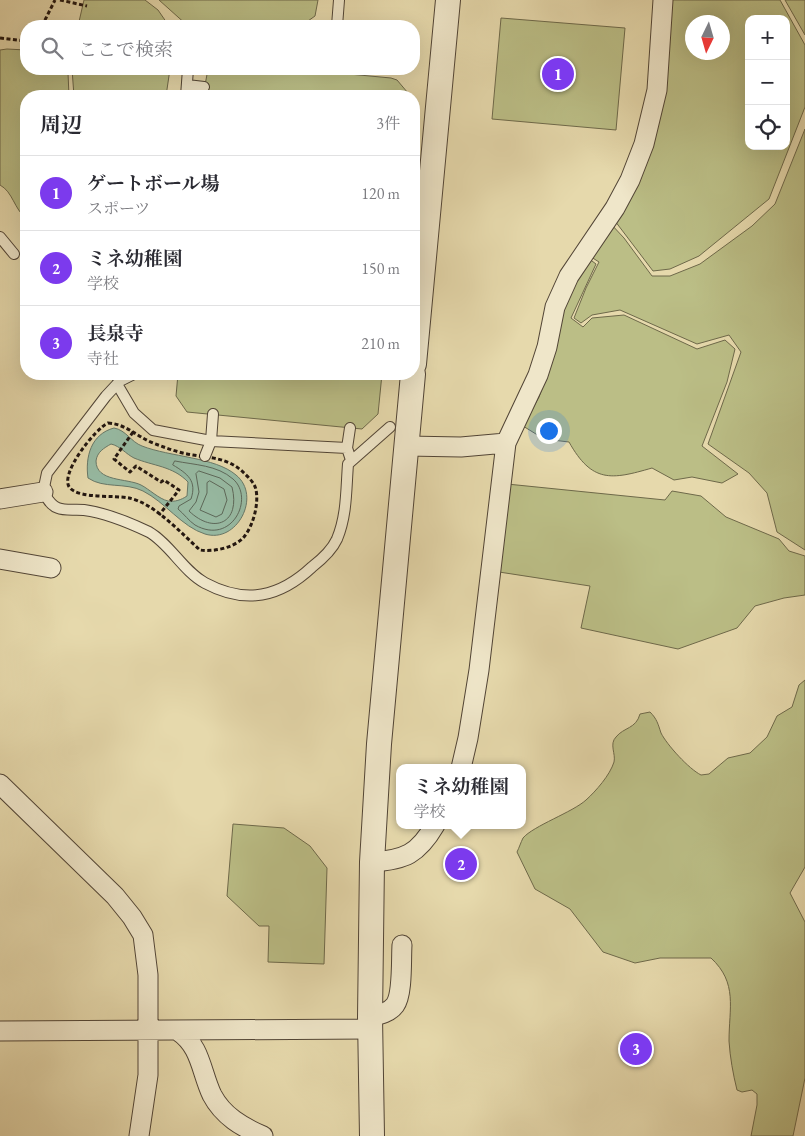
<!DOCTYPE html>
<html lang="ja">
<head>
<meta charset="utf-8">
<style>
	body { margin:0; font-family:"EB Garamond","Noto Serif JP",serif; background:#f2f2f3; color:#2b2b33 }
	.controls { position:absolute; right:15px; top:15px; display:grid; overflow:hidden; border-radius:10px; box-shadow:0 5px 20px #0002 }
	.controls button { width:45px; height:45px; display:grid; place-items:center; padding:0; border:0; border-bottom:1px solid #e1e1e2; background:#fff; color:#2b2b33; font:25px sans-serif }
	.compass { position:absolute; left:685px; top:15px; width:45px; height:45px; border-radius:50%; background:#fff; box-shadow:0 5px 20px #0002; rotate:185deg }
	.you { position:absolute; left:548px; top:430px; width:18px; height:18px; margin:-12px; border:4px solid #fff; border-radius:50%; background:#1a73e8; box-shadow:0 0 0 8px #1a73e833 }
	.badge { display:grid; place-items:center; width:32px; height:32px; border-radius:50%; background:#7c3aed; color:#fff; font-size:16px; font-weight:700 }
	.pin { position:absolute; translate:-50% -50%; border:2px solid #fff; box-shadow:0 1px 5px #0006 }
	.popup { position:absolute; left:396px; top:764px; width:130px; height:65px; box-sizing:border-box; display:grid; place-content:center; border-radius:10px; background:#fff; filter:drop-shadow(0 1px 4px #0005); font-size:16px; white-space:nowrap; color:#7c7c81 }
	.popup b { font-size:19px; color:#2b2b33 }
	.popup::after { content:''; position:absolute; left:50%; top:100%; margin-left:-10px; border:10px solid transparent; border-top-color:#fff }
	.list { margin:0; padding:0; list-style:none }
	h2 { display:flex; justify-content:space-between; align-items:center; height:65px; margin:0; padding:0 20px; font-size:21px }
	h2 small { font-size:16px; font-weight:400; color:#7c7c81 }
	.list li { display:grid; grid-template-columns:32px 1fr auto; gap:15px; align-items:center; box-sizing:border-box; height:75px; padding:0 20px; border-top:1px solid #e1e1e2 }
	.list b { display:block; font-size:19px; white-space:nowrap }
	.list p { margin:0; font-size:16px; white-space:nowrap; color:#7c7c81 }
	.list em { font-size:16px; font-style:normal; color:#7c7c81 }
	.icon { flex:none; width:28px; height:28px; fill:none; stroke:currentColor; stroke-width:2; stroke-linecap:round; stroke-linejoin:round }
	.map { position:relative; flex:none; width:805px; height:1136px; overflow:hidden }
	.search { position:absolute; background:#fff; box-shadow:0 5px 20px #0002; left:20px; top:20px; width:400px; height:55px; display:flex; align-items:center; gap:12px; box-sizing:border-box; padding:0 18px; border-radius:20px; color:#7c7c81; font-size:19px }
	.panel { position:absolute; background:#fff; box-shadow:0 5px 20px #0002; left:20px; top:90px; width:400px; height:290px; border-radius:20px }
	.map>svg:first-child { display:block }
</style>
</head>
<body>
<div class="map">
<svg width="805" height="1136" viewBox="0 0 805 1136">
	<rect width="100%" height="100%" fill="#e6d9ac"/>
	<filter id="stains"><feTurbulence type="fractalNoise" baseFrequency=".004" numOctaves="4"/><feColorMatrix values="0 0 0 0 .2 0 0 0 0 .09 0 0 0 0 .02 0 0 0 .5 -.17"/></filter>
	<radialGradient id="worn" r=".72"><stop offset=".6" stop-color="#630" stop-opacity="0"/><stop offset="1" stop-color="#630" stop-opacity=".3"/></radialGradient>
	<path fill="#bbbe86" stroke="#6e694a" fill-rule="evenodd" d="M84 0H145L158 10 169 26H78Z
		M159 0H318L315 16 301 26H188Z
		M668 0H780L805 45V107L769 199 699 256 670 269 653 271 615 221 635 186ZM749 19H786V146H749ZM692 22H722V52H692Z
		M785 0H805V35Z
		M501 18 625 28 616 130 492 119Z
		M7 49 26 50V69H64L68 73 69 96H26V218C14 209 13 192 0 185V50Z
		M72 69H170L166 96H74Z
		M208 69H296L391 78 397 80 408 93V96H203Z
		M805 129V550L777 532 767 493 749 473 708 444 741 352 729 335 697 344 620 310 592 315 581 323 574 318 586 288 599 262 588 255 610 223 624 238 652 276H670L700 264 752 226 775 204Z
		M588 258 596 264 571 318 583 327 592 318 624 315 697 349 725 340 735 349 727 382 702 446 738 474 722 483 692 477 674 480 652 468C611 480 592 483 569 442L544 439 523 426 539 397 554 355 562 306Z
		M178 374H382L378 414 362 429 187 412 176 396Z
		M507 484 665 500 672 491 701 496 726 517 779 539 789 551 805 556V595L784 598 755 606 737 628 678 649 581 628 590 586 499 572Z
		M805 680V867L790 893 805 922V1078L793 1136H751L757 1105V1094L752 1090 742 1092 737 1090C733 1074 730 1057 729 1041 729 1008 738 983 711 958H660L635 963 603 952 570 909 535 889 517 852C519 848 521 842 523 838 533 826 573 812 586 800 596 791 610 775 614 762 616 754 609 744 616 737 624 727 636 729 640 714L650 712C657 719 658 724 661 733 667 745 689 769 701 775L709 774 728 758 750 753 767 737 777 716 792 707 799 685Z
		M233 824 284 828 310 846 327 868 324 964 268 962 269 926H259L227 896Z"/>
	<path fill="#97bba4" stroke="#677868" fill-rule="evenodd" d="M114 428C126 430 131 442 142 446 170 457 215 457 236 475 262 496 237 544 205 534 182 527 165 502 143 491 125 482 104 489 88 478 85 457 91 434 114 428ZM111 444C120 446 126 454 134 458 153 466 173 466 188 482L187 496C181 500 175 502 168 501 159 499 149 489 141 485 127 478 96 482 96 461 97 452 104 448 111 444Z"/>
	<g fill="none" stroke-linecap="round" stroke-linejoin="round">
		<path stroke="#5c685a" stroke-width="1" d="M175 461C195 465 217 465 233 479 255 498 232 546 195 525 189 521 184 514 178 509L179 506 191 499C197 481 188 474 173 465Z
			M199 471 220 478 232 487C241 523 214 535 189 511L196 502 199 492 196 474Z
			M210 481 224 489 227 500 222 514 216 517 200 510 207 493V483Z"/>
		<defs>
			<path id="service" d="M337 26 339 0
				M187 85 204 87
				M186 96 188 69
				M0 237 14 254
				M134 374 120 381 106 396 47 473 43 492C47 498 51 506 58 508 65 511 76 509 84 510 107 513 128 522 149 532 170 544 183 571 205 583 246 605 280 597 312 567 321 560 332 550 337 539 347 515 346 490 348 464L390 427
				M117 384 134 413 153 430 211 441 347 448 351 460
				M347 448 350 428
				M205 456 211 441 213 414"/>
			<path id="minor" d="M407 446 461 447 506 443
				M0 499 43 492
				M0 559 51 568
				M461 768 468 738 479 670 506 443 538 375 547 347 555 307 569 276 615 208 630 180 644 144 657 90 663 0
				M0 784 115 896 132 917 143 935 148 975V1075L139 1136
				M372 862C405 860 418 854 435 825
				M370 1017C379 1015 389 1013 395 1005 403 994 401 959 402 945
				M0 1031 370 1029
				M178 1031C201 1046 201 1072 212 1095 223 1116 242 1127 263 1136"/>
			<path id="tertiary" d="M414 364 448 0
				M372 1136 370 1017 372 862 379 744 413 374"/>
		</defs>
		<use href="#service" stroke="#524536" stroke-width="12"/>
		<use href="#minor" stroke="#524536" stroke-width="21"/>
		<use href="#tertiary" stroke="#524536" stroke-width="26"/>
		<path stroke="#20140f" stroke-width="3" stroke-dasharray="4 2.5" stroke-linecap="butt" d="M60 0 87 6
			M42 26 55 0
			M0 38 26 41
			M108 423C126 424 136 436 153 443 166 448 179 453 193 455 211 458 228 458 243 472 248 477 255 483 256 490 259 504 253 527 243 538 233 548 214 552 200 550 182 534 154 503 129 498 115 495 80 499 70 488 58 475 96 428 108 423Z
			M133 432 114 459 130 472 136 466 161 482 164 480 179 490 159 515"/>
		<use href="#service" stroke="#efe6c9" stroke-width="10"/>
		<use href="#minor" stroke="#efe6c9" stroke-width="19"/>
		<use href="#tertiary" stroke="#efe6c9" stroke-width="24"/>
	</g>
	<rect width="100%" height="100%" filter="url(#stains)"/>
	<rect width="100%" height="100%" fill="url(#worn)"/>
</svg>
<div class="controls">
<button>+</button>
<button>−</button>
<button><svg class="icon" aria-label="locate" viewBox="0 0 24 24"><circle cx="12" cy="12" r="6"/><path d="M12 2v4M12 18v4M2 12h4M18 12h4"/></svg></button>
</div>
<svg class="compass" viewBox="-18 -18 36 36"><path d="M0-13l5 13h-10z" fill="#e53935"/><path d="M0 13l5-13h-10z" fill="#7c7c81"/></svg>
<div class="you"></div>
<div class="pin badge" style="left:558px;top:74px">1</div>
<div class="pin badge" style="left:461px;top:864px">2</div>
<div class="popup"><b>ミネ幼稚園</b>学校</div>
<div class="pin badge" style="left:636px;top:1049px">3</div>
<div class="search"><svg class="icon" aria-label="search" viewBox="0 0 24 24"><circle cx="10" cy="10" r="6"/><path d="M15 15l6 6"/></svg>ここで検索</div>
<section class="panel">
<h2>周辺<small>3件</small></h2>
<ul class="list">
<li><span class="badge">1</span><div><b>ゲートボール場</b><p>スポーツ</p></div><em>120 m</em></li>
<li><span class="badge">2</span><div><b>ミネ幼稚園</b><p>学校</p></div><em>150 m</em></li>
<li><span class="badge">3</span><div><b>長泉寺</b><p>寺社</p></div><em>210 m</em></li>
</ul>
</section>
</div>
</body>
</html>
